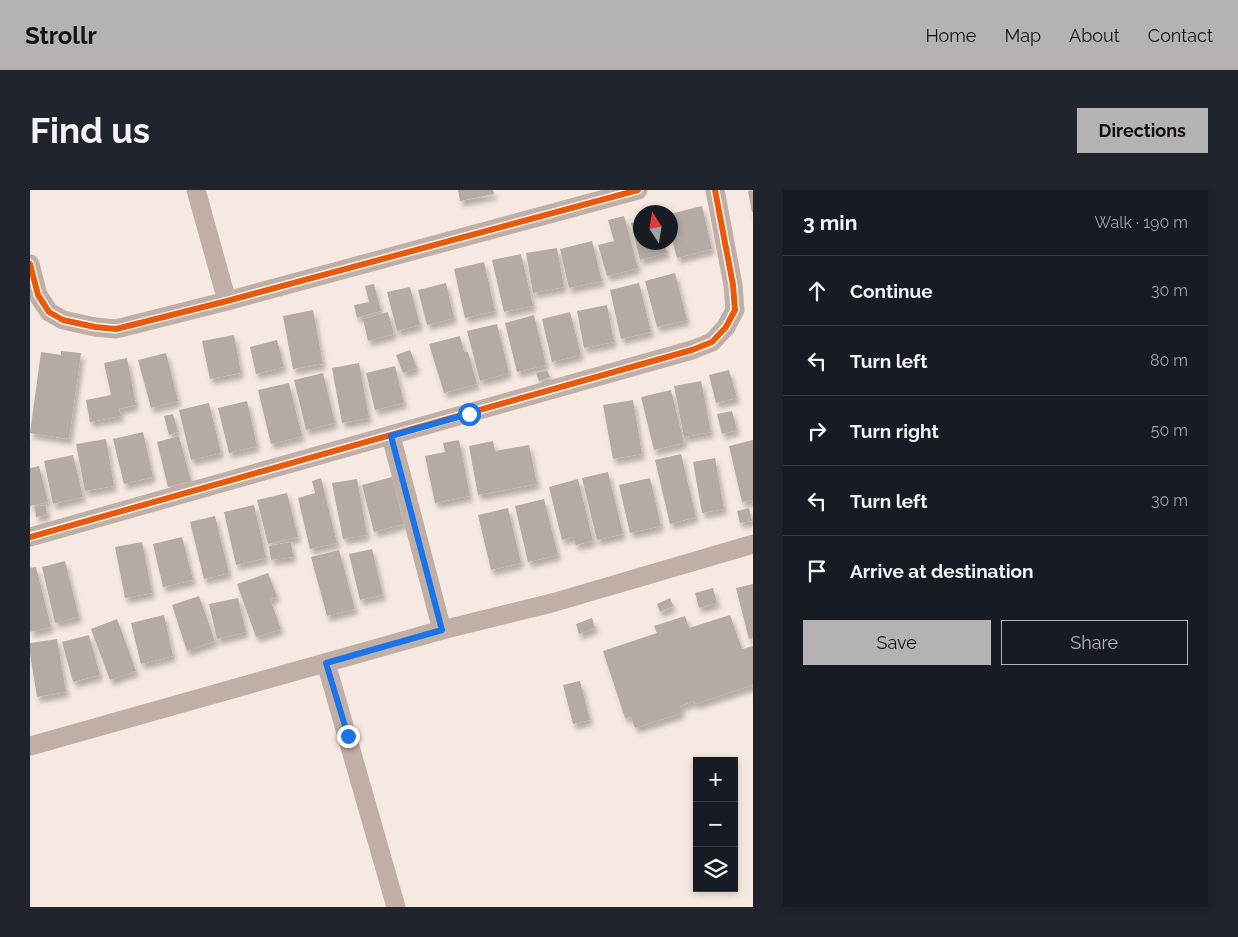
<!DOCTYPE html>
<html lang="en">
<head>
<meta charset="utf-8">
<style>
	body { margin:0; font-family:Raleway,sans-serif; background:#20242c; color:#f1f3f6 }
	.controls { position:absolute; right:15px; bottom:15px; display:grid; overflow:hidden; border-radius:0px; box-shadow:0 2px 8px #0003 }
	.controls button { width:45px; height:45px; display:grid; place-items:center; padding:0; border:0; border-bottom:1px solid #363941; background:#171b24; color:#f1f3f6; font:25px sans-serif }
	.compass { position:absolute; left:603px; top:15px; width:45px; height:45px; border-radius:50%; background:#171b24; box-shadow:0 2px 8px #0003; rotate:348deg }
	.stop { position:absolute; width:15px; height:15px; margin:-11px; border:4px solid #1a73e8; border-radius:50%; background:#fff }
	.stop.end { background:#1a73e8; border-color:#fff; box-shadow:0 1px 5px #0008 }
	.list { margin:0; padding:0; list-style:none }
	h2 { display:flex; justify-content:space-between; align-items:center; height:65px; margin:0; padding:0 20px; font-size:21px }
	h2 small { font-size:16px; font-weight:400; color:#9ea1a6 }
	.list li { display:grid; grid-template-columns:32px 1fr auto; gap:15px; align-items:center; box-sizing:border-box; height:70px; padding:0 20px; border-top:1px solid #363941 }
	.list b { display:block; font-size:19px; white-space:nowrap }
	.list em { font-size:16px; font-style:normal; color:#9ea1a6 }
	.actions { display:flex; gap:10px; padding:15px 20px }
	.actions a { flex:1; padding:11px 0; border:1px solid #b6b2b1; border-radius:0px; text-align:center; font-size:18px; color:#b6b2b1 }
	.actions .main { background:#b6b2b1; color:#111 }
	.icon { flex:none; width:28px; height:28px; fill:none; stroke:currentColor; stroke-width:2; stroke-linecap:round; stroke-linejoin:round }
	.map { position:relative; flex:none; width:723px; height:717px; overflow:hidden; border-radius:0px }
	header { display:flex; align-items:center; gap:30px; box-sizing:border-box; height:70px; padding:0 25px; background:#b6b2b1; color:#111 }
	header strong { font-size:24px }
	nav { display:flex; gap:28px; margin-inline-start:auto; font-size:18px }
	.intro { display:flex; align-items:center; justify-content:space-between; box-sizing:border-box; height:120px; padding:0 30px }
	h1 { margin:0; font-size:35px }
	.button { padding:12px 22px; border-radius:0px; background:#b6b2b1; color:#111; font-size:18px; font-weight:700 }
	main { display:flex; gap:30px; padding:0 30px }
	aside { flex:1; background:#171b24; border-radius:0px; box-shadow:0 2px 8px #0003 }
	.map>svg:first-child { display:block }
</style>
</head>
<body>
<header>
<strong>Strollr</strong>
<nav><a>Home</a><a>Map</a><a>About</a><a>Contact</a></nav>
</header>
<div class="intro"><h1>Find us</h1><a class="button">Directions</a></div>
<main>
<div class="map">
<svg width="723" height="717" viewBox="0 0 723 717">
	<defs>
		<filter id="shadow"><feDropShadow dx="3" dy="5.5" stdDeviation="2.5" flood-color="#0004"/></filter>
	</defs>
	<rect width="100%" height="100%" fill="#f6e9e1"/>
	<path fill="#b6aba4" filter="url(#shadow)" d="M428 0H463L464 4 430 11Z
		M723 0V22H722L718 1Z
		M672 16 682 59 647 68 640 42V24Z
		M594 26 608 78 577 86 568 55 584 51 578 30Z
		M610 31V52H634L637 63 610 70 601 33Z
		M562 51 572 91 539 98 530 59Z
		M527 58 534 97 503 103 496 63Z
		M491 64 503 116 474 122 462 70Z
		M454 72 465 121 435 128 424 79Z
		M645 83 657 130 627 137 615 91Z
		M416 93 424 128 397 135 388 100Z
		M609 93 621 142 591 149 580 100Z
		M344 94 351 121 327 128 324 115 339 112 335 96Z
		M380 97 390 135 367 141 357 102Z
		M577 115 584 152 554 158 547 121Z
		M283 120 293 174 263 179 253 126Z
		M358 122 364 144 338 151 333 129Z
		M540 122 551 165 522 172 512 129Z
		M504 125 516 175 487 182 475 133Z
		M467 134 479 183 450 191 437 141Z
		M204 145 211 183 180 189 172 151Z
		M430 146 434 162H438L447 194 414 203 399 154Z
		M247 150 254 177 226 184 220 157Z
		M380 160 387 178 373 183 366 165Z
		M31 161 51 163 39 249 0 243 11 162 31 165Z
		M136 163 148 211 121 218 108 170Z
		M97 168 106 215 89 219 91 226 60 232 56 210 81 205 74 173Z
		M329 173 339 228 312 233 302 178Z
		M365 176 374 213 345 220 336 183Z
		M517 180 520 187 509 191 506 183Z
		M699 180 707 208 686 213 679 185Z
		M293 183 305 233 276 240 264 190Z
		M671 191 681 242 654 247 644 196Z
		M259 193 272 246 241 254 228 200Z
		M641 200 654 253 624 260 611 207Z
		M603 210 612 264 583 269 573 215Z
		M217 211 227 256 199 263 188 218Z
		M179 213 191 263 161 270 149 220Z
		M702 221 707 240 692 244 687 224Z
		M143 224 148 242 139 245 134 226Z
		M113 242 123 287 94 294 83 249Z
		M149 246 161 291 138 297 127 252Z
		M76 249 84 296 55 301 46 254Z
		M429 250 440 306 405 313 395 266 415 262 413 253Z
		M723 250V310L712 312 699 256Z
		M463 251 465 261 499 255 507 294 448 305 439 256Z
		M651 264 666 327 640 334 625 270Z
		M43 265 53 307 23 314 14 271Z
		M685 268 694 319 672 323 663 272Z
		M9 276 18 312 0 316V278Z
		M578 282 593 344 567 350 552 288Z
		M362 287 374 334 344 342 332 295Z
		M291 288 307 353 280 359 268 308 285 303 282 291Z
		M620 288 631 336 600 343 589 295Z
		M327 289 337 345 313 349 302 293Z
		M548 289 563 351 546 355 543 347 532 350 519 297Z
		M257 303 268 347 238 354 227 310Z
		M514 309 528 365 498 372 485 316Z
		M16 315 17 325 6 327 5 317Z
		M224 315 236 368 206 375 194 322Z
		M478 318 491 373 461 380 448 325Z
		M719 318 722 331 710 333 707 321Z
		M185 326 199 383 174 389 160 332Z
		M152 347 163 390 133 397 123 354Z
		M112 352 122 403 95 408 85 357Z
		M261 352 263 367 241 370 239 356Z
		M342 359 353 405 330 410 319 364Z
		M309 360 325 419 297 426 281 367Z
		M35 371 49 427 25 433 12 377Z
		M6 377 21 437 0 442V378Z
		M238 383 247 407 240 409 251 439 226 447 207 394Z
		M723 394V448L719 449 706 398Z
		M683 398 687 413 669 418 665 403Z
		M169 406 185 451 157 461 142 415Z
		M208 408 216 442 187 449 179 414Z
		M640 408 643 416 630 422 627 414Z
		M134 425 143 466 111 474 101 433Z
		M700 425 712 459 723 456V495L665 514 664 511 650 516 652 523 605 538 601 527 595 528 573 461 627 443 624 436 655 426 659 438Z
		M562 428 565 438 549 444 546 434Z
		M87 429 106 481 80 490 61 439Z
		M59 445 70 485 43 492 32 452Z
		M27 449 36 502 7 507 0 464V453Z
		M550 491 560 530 543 534 533 495Z"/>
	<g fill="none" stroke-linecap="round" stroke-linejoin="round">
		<path stroke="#bfafa6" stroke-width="19" d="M166 0 197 111
			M0 74 8 105 19 122 33 130 65 137 86 139 197 111 608 0
			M361 246 412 440 522 413 723 354
			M0 347 662 160 682 152 696 137 705 120 703 95 685 0
			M296 473 366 717
			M0 556 412 440"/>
		<defs>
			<path id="cycleway" d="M0 74 8 105 19 122 33 130 65 137 86 139 197 111 608 0
				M0 347 662 160 682 152 696 137 705 120 703 95 685 0"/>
		</defs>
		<use href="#cycleway" stroke="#fef8f4" stroke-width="9"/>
		<use href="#cycleway" stroke="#e8590c" stroke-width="6"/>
	</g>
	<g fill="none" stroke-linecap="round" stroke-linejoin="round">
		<path stroke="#1a73e8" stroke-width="6" d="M318 546 296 473 412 440 361 246 439 224"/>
	</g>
</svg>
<div class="controls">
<button>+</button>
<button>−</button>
<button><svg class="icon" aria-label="layers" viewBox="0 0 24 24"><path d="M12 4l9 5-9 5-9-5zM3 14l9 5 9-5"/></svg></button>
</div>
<svg class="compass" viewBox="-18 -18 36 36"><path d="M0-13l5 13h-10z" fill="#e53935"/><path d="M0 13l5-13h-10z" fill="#9ea1a6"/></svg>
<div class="stop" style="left:439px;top:224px"></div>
<div class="stop end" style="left:318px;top:546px"></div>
</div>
<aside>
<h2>3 min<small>Walk · 190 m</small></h2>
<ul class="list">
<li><svg class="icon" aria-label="ahead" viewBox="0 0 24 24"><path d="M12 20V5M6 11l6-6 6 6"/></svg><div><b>Continue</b></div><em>30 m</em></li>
<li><svg class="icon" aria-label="left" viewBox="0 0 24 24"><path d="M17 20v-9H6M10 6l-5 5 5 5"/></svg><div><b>Turn left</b></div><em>80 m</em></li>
<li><svg class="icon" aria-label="right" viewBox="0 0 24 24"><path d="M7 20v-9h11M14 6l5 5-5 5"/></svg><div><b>Turn right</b></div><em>50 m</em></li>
<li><svg class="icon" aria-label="left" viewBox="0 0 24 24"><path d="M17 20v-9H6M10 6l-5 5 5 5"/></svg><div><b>Turn left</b></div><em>30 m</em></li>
<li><svg class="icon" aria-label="arrive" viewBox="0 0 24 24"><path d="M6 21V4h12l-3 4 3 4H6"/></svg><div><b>Arrive at destination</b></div></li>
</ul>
<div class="actions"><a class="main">Save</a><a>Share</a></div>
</aside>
</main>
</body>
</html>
